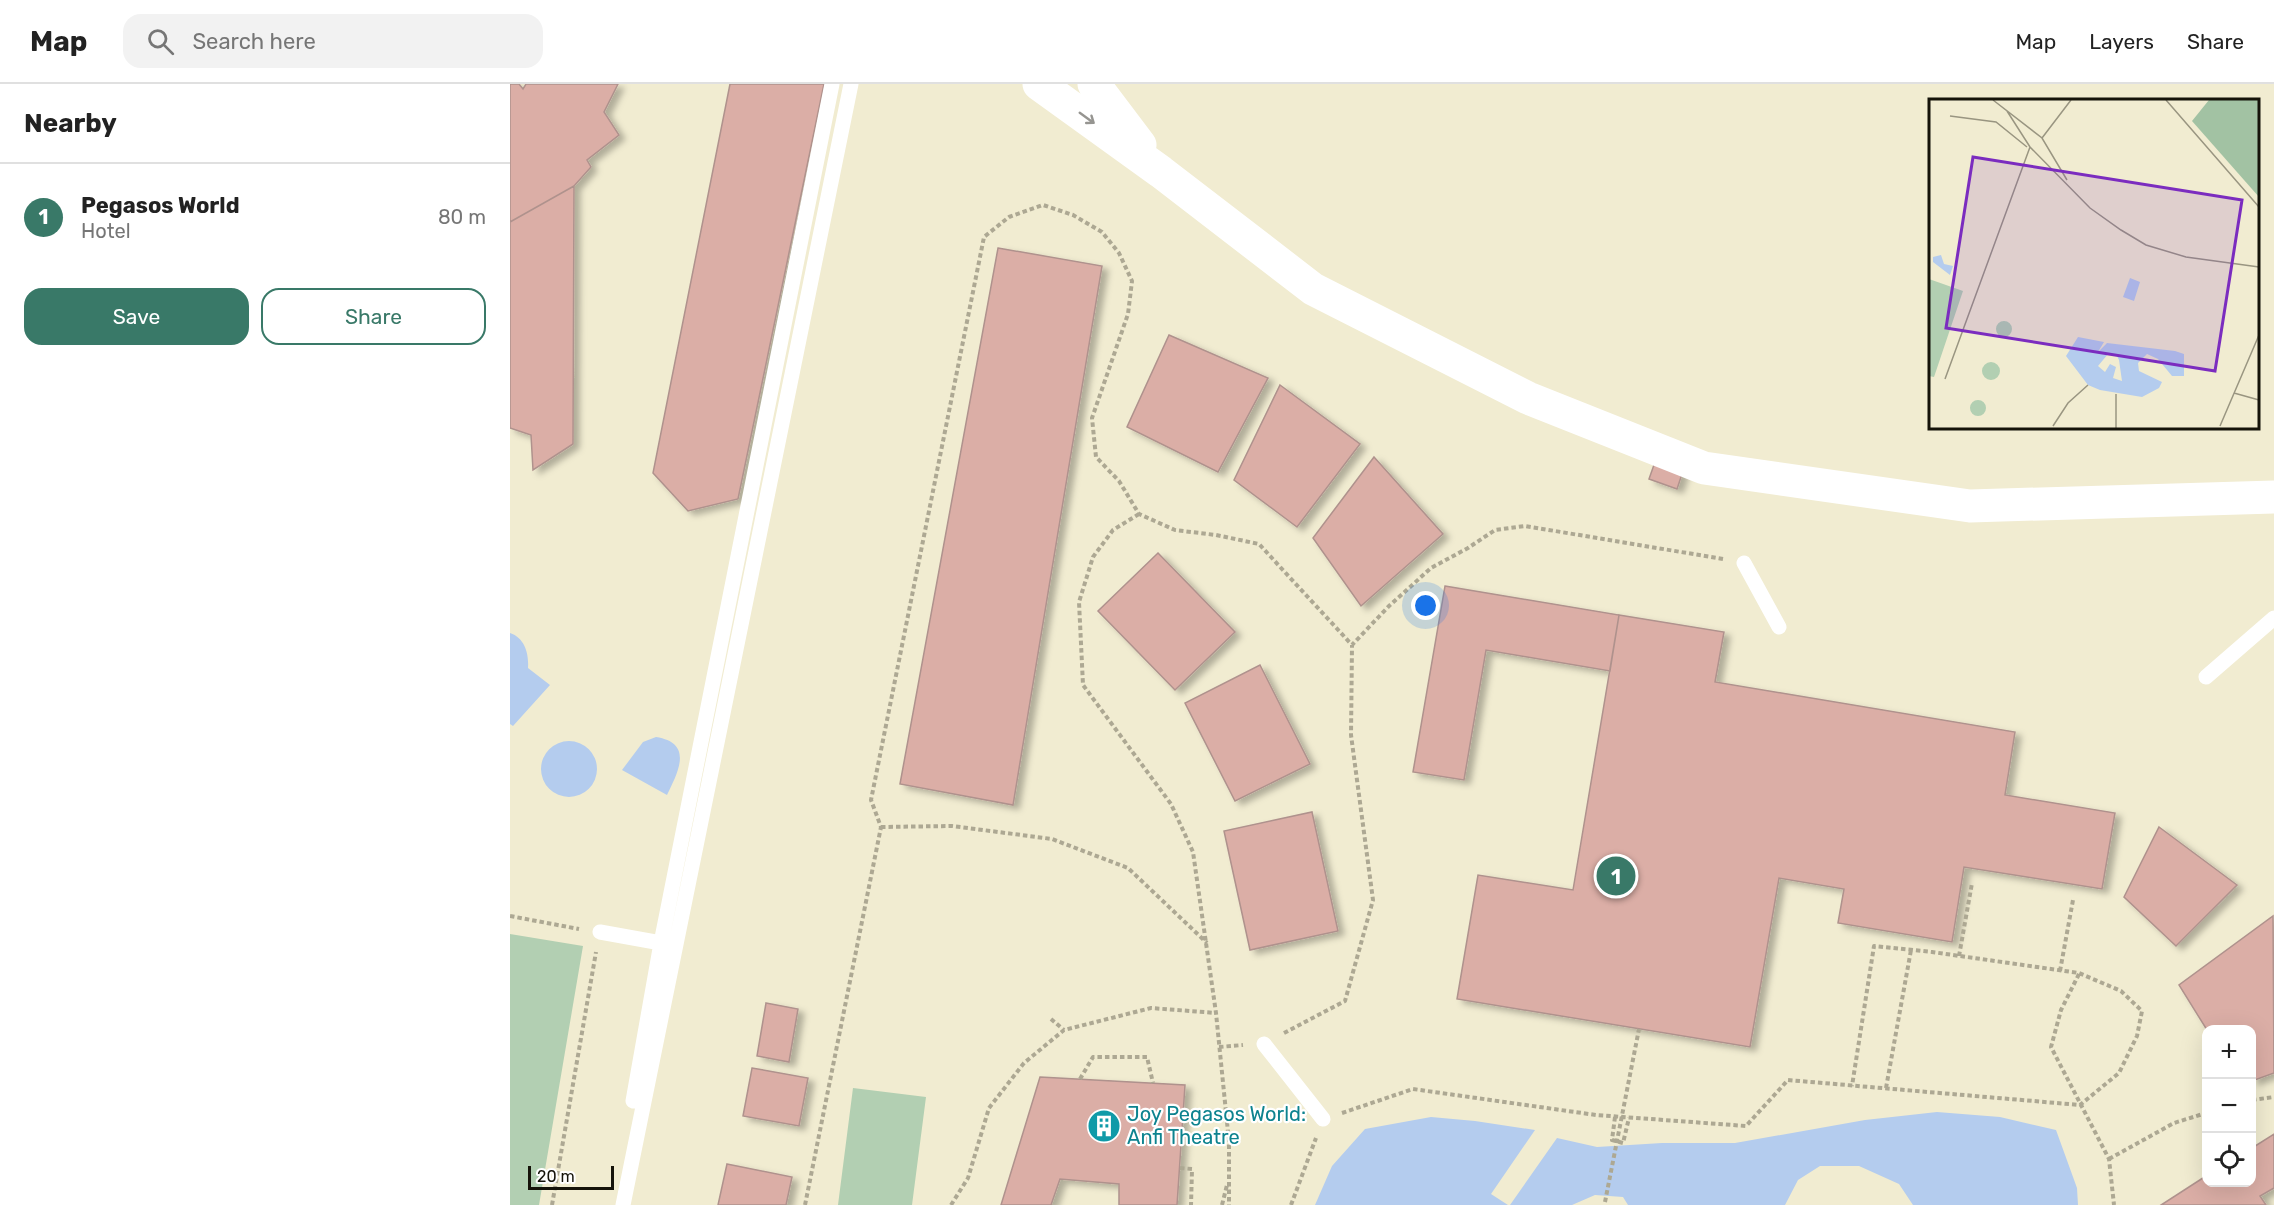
<!DOCTYPE html>
<html lang="en">
<head>
<meta charset="utf-8">
<style>
	body { margin:0; font-family:Rubik,sans-serif; background:#f2f2f2; color:#222 }
	.controls { position:absolute; right:18px; bottom:18px; display:grid; overflow:hidden; border-radius:12px; box-shadow:0 6px 24px #0002 }
	.controls button { width:54px; height:54px; display:grid; place-items:center; padding:0; border:0; border-bottom:2px solid #e0e0e0; background:#fff; color:#222; font:30px sans-serif }
	.scale { position:absolute; left:18px; bottom:15px; width:86px; box-sizing:border-box; padding-left:6px; border:3px solid #15130a; border-top:0; font-size:16px; line-height:21px; white-space:nowrap; color:#15130a; -webkit-text-stroke:4px #fff; paint-order:stroke }
	.you { position:absolute; left:916px; top:522px; width:21px; height:21px; margin:-15px; border:4px solid #fff; border-radius:50%; background:#1a73e8; box-shadow:0 0 0 9px #1a73e833 }
	.badge { display:grid; place-items:center; width:39px; height:39px; border-radius:50%; background:#397968; color:#fff; font-size:20px; font-weight:700 }
	.pin { position:absolute; translate:-50% -50%; border:3px solid #fff; box-shadow:0 2px 6px #0006 }
	.list { margin:0; padding:0; list-style:none }
	h2 { display:flex; justify-content:space-between; align-items:center; height:78px; margin:0; padding:0 24px; font-size:26px }
	h2 small { font-size:20px; font-weight:400; color:#767676 }
	.list li { display:grid; grid-template-columns:39px 1fr auto; gap:18px; align-items:center; box-sizing:border-box; height:108px; padding:0 24px; border-top:2px solid #e0e0e0 }
	.list b { display:block; font-size:22px; white-space:nowrap }
	.list p { margin:0; font-size:20px; white-space:nowrap; color:#767676 }
	.list em { font-size:20px; font-style:normal; color:#767676 }
	.actions { display:flex; gap:12px; padding:18px 24px }
	.actions a { flex:1; padding:14px 0; border:2px solid #397968; border-radius:18px; text-align:center; font-size:21px; color:#397968 }
	.actions .main { background:#397968; color:#fff }
	.icon { flex:none; width:33px; height:33px; fill:none; stroke:currentColor; stroke-width:2; stroke-linecap:round; stroke-linejoin:round }
	.map { position:relative; flex:none; width:1764px; height:1121px; overflow:hidden }
	header { display:flex; align-items:center; gap:36px; box-sizing:border-box; height:84px; padding:0 30px; background:#fff; border-bottom:2px solid #e0e0e0 }
	header strong { font-size:28px }
	nav { display:flex; gap:33px; margin-inline-start:auto; font-size:21px }
	.search { width:420px; height:54px; background:#f2f2f2; display:flex; align-items:center; gap:15px; box-sizing:border-box; padding:0 21px; border-radius:18px; color:#767676; font-size:22px }
	main { display:flex }
	aside { flex:1; background:#fff }
	.map>svg:first-child { display:block }
</style>
</head>
<body>
<header>
<strong>Map</strong>
<div class="search"><svg class="icon" aria-label="search" viewBox="0 0 24 24"><circle cx="10" cy="10" r="6"/><path d="M15 15l6 6"/></svg>Search here</div>
<nav><a>Map</a><a>Layers</a><a>Share</a></nav>
</header>
<main>
<aside>
<h2>Nearby<small></small></h2>
<ul class="list">
<li><span class="badge">1</span><div><b>Pegasos World</b><p>Hotel</p></div><em>80 m</em></li>
</ul>
<div class="actions"><a class="main">Save</a><a>Share</a></div>
</aside>
<div class="map">
<svg width="1764" height="1121" viewBox="0 0 1764 1121">
	<defs>
		<filter id="shadow"><feDropShadow dx="6" dy="4" stdDeviation="3" flood-color="#0004"/></filter>
	</defs>
	<rect width="100%" height="100%" fill="#f1ecd1"/>
	<path fill="#b2cfb2" d="M0 850 73 862 29 1121H0Z
		M343 1004 416 1013 402 1121H328Z"/>
	<path fill="#b4ccee" d="M0 549C15 554 19 570 18 584L40 601 3 642 0 640Z
		M146 653C184 659 168 688 157 711L112 686 133 658Z
		M31 685a28 28 0 1 1 56 0a28 28 0 1 1-56 0Z
		M1427 1028 1490 1033 1546 1046 1567 1104 1568 1121H1403L1389 1100 1349 1082H1310L1288 1096 1275 1121H1118L1113 1113 1085 1111 1062 1121H1000L1047 1054 1087 1063 1152 1059H1225L1355 1036Z
		M921 1033 965 1037 1025 1046 981 1110 998 1121H805L822 1082 855 1045Z"/>
	<path fill="#dbaea6" stroke="#af928d" stroke-width="1.5" filter="url(#shadow)" d="M0 0H9L13 5 16 0H108L94 28 109 51 77 76 81 83 64 102 0 138Z
		M220 0H314L228 415 178 427 143 389Z
		M64 102 63 360 23 386 21 351 0 344V138Z
		M488 164 592 182 503 721 390 700Z
		M659 251 758 294 708 388 617 343Z
		M770 301 850 360 787 443 724 396Z
		M864 373 933 450 851 522 803 454Z
		M1145 378 1173 387 1167 405 1139 395Z
		M648 469 725 548 665 606 588 527Z
		M935 502 1109 531 1100 587 976 566 954 696 903 688Z
		M1109 531 1214 548 1205 598 1505 648 1495 711 1605 729 1592 805 1454 783 1442 858 1328 839 1334 805 1269 794 1240 963 947 915 968 791 1063 806Z
		M750 581 800 680 725 717 675 619Z
		M802 728 828 847 740 866 714 747Z
		M1649 743 1727 801 1666 862 1614 813Z
		M1763 832 1764 989 1742 997V946H1697L1669 901Z
		M256 919 288 925 279 978 247 972Z
		M242 984 298 994 289 1042 233 1032Z
		M530 993 675 1001 667 1121H609V1100L550 1095 541 1121H491Z
		M1764 1050V1104L1750 1112 1756 1121H1651L1696 1092V1098H1742V1064Z
		M217 1080 282 1093 276 1121H208Z"/>
	<g fill="none" stroke-linecap="round" stroke-linejoin="round">
		<path stroke="#ada893" stroke-width="4" stroke-dasharray="4.5 3" stroke-linecap="butt" d="M629 430 603 446 583 473 569 518 573 601 661 720 683 768 706 929 719 1058V1121
			M371 743 442 742 542 755 618 784 697 859
			M0 832 69 845
			M1449 872 1462 799
			M1550 887 1563 816
			M1569 890 1551 926 1541 963 1599 1075 1604 1121
			M541 935 554 946
			M774 949 835 917 863 816 841 651 842 561
			M709 963 733 961
			M570 995 583 973H637L643 999
			M1376 1004 1401 866
			M1742 1016 1764 1013
			M832 1029 903 1005 1086 1031 1236 1042 1278 996 1570 1021 1609 989 1627 952 1632 927 1611 907 1569 889 1422 868 1364 862 1342 1002
			M1105 1033 1102 1056 1113 1059 1119 1034
			M1599 1075 1664 1039 1696 1029
			M670 1084 682 1085 681 1121
			M1095 1118 1129 945
			M42 1121 86 868
			M295 1121 371 743 361 716 474 153 499 133 533 121 563 131 592 148 609 169 622 197 618 230 582 334 586 373 609 397 629 430 665 446 706 451 749 460 842 561 879 522 921 484 958 464 985 446 1015 442 1213 475
			M441 1121 458 1094 479 1024 514 979 554 946 641 924 706 929
			M712 1121 717 1101
			M781 1121 806 1054"/>
		<path stroke="#fff" stroke-width="15" d="M1234 479 1269 543
			M1696 593 1764 534
			M90 848 151 859 123 1017
			M151 859 322 0
			M754 960 813 1035
			M113 1121 341 0"/>
		<path stroke="#fff" stroke-width="33" d="M529 0 651 88 803 205 1018 314 1194 384 1460 422 1764 413
			M584 0 630 61"/>
	</g>
	<defs><path id="oneway-shaft" d="M-6 0H5M1.5-3L5.5 0L1.5 3" fill="none" stroke-width="1.6" stroke-linecap="round" stroke-linejoin="round" transform="scale(1.5)"/></defs>
	<use stroke="#969591" href="#oneway-shaft" transform="translate(577 34) rotate(36)"/>
	<defs>
		<symbol id="building-disc" viewBox="-11 -11 22 22"><circle r="9.5" fill="#0f9aa8" stroke="#fff"/><path d="M-4-6H4V6H1V3H-1V6H-4ZM-2.5-4.3h1.7v1.8h-1.7ZM.8-4.3h1.7v1.8H.8ZM-2.5-1h1.7V.8h-1.7ZM.8-1h1.7V.8H.8Z" fill="#fff"/></symbol>
	</defs>
	<g fill-rule="evenodd">
		<use href="#building-disc" x="575" y="1023" width="38" height="38"/>
	</g>
	<g text-anchor="middle" dominant-baseline="central" stroke-width="4.5" stroke-linejoin="round" paint-order="stroke">
		<g font-size="20" fill="#0d838f" stroke="#fff" text-anchor="start">
			<text x="617" y="1030">Joy Pegasos World:<tspan x="617" dy="23">Anfi Theatre</tspan></text>
		</g>
	</g>
	<g transform="translate(1419 15)">
		<rect width="330" height="330" fill="#f1ecd1"/>
		<path d="M0 180 34 192 5 278 0 277ZM67 230a8 8 0 1 1 16 0a8 8 0 1 1-16 0ZM53 272a9 9 0 1 1 18 0a9 9 0 1 1-18 0ZM41 309a8 8 0 1 1 16 0a8 8 0 1 1-16 0Z" fill="#b2cfb2"/>
		<path d="M280 1H330V98L263 22Z" fill="#a2c2a3"/>
		<path d="M12 156 15 165 24 167 21 176 4 163V158ZM201 179 211 183 205 202 194 198ZM149 238 175 243 169 253 178 244 246 252 255 255V277H243L229 260 218 255 209 264 210 272 233 283 230 289 213 298 171 291 159 286 137 257ZM179 255H187L190 261 193 282 184 279 187 268 181 265 176 273 169 267Z" fill="#b4ccee" fill-rule="evenodd"/>
		<path fill="none" stroke="#999581" stroke-width="1.5" d="M64 1 113 39 138 81M237 1 330 108M78 12 101 48 161 109 192 131 217 146 257 158 330 168M21 17 67 23 98 48M113 39 142 1M16 280 101 48M305 294 330 301M187 295V329M124 327 139 304 159 286M291 327 330 236"/>
		<path fill="#7b2cbf" fill-opacity="0.15" stroke="#7b2cbf" stroke-width="3" d="M44 58 313 101 286 272 17 229Z"/>
		<rect width="330" height="330" fill="none" stroke="#15130a" stroke-width="3"/>
	</g>
</svg>
<div class="controls">
<button>+</button>
<button>−</button>
<button><svg class="icon" aria-label="locate" viewBox="0 0 24 24"><circle cx="12" cy="12" r="6"/><path d="M12 2v4M12 18v4M2 12h4M18 12h4"/></svg></button>
</div>
<div class="scale">20 m</div>
<div class="you"></div>
<div class="pin badge" style="left:1106px;top:792px">1</div>
</div>
</main>
</body>
</html>
